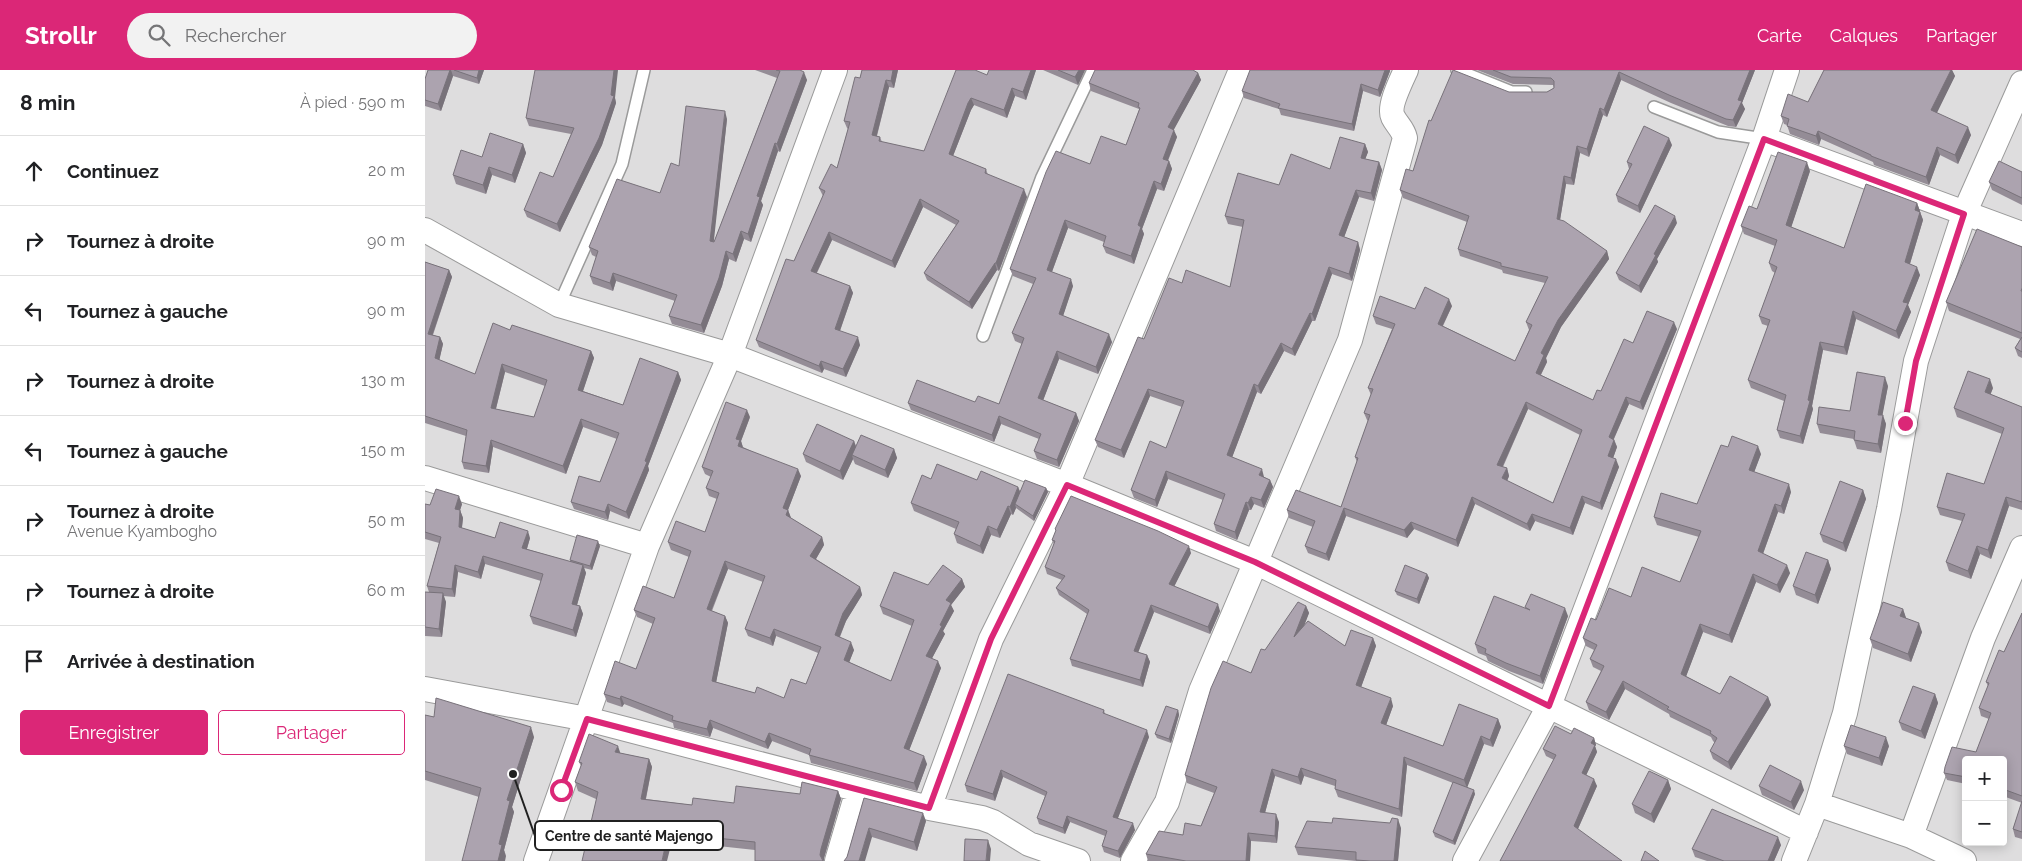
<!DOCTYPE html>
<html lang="fr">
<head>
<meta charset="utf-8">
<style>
	body { margin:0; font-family:Raleway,sans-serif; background:#f2f2f2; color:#202124 }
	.controls { position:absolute; right:15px; bottom:15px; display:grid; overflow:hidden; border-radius:5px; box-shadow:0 2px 12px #0003 }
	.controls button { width:45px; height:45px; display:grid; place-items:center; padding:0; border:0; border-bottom:1px solid #e0e0e0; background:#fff; color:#202124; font:25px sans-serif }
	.stop { position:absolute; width:15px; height:15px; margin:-11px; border:4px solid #db2777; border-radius:50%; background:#fff }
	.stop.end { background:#db2777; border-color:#fff; box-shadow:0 1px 5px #0008 }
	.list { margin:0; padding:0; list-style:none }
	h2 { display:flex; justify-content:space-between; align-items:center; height:65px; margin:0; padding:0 20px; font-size:21px }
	h2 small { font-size:16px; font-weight:400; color:#757577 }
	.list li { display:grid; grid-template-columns:32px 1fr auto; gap:15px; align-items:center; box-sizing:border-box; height:70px; padding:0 20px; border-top:1px solid #e0e0e0 }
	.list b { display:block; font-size:19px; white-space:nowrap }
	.list p { margin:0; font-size:16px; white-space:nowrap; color:#757577 }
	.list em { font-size:16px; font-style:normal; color:#757577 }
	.actions { display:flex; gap:10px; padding:15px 20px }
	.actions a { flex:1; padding:11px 0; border:1px solid #db2777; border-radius:5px; text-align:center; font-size:18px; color:#db2777 }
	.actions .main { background:#db2777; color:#fff }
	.icon { flex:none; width:28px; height:28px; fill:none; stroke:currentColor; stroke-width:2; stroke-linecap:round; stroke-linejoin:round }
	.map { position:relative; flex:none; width:1597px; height:791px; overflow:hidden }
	header { display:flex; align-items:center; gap:30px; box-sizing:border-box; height:70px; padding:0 25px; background:#db2777; color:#fff }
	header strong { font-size:24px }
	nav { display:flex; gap:28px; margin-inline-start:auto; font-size:18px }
	.search { width:350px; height:45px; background:#f2f2f2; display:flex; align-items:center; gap:12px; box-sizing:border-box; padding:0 18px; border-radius:28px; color:#757577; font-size:19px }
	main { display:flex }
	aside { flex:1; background:#fff }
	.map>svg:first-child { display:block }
</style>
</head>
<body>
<header>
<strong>Strollr</strong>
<div class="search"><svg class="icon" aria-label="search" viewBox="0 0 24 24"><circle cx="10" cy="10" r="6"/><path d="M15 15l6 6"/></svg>Rechercher</div>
<nav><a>Carte</a><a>Calques</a><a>Partager</a></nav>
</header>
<main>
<aside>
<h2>8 min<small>À pied · 590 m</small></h2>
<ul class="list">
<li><svg class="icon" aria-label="ahead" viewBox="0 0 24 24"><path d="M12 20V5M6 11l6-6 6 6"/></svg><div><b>Continuez</b></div><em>20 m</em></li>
<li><svg class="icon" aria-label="right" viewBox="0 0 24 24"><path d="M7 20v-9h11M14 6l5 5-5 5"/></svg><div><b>Tournez à droite</b></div><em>90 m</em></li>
<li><svg class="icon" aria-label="left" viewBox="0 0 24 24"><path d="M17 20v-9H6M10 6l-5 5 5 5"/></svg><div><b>Tournez à gauche</b></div><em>90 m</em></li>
<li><svg class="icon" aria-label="right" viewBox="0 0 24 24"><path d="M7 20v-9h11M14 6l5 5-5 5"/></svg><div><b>Tournez à droite</b></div><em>130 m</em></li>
<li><svg class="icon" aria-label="left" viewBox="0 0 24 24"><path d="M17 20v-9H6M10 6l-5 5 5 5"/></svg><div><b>Tournez à gauche</b></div><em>150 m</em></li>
<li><svg class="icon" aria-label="right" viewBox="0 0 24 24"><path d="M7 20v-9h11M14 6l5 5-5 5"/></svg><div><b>Tournez à droite</b><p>Avenue Kyambogho</p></div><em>50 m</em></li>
<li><svg class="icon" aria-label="right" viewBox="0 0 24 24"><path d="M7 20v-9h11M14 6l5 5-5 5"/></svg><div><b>Tournez à droite</b></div><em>60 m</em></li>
<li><svg class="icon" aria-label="arrive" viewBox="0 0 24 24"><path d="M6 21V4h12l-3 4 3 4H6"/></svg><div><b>Arrivée à destination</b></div></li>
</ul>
<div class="actions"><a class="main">Enregistrer</a><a>Partager</a></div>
</aside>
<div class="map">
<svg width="1597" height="791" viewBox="0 0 1597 791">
	<rect width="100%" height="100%" fill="#f0e7f0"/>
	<path fill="#deddde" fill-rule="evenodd" d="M0 0H1597V791H0ZM1541 690H1578V772H1541Z"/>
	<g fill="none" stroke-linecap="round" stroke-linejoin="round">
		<defs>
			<path id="service" d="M1032 0 1087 22H1101
				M1229 37 1293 62 1339 69
				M134 235 197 94 219 0
				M558 266 617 107 668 0"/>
			<path id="minor" d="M1339 69 1597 164
				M0 160 134 235 305 285 642 415 830 492 1381 762
				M0 408 222 476
				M0 619 162 649 504 738 566 569 642 415 816 0
				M1392 734 1486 766 1539 791
				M504 738 557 748 568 752 604 774 653 791
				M1486 766 1558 568 1597 478
				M111 791 222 476 305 285 410 0
				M412 791 433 720
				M708 791 742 732 776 621 925 270 980 68C978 59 972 55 968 47 963 37 976 11 981 0
				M1040 791 1124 636 1339 69 1362 0
				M1369 791 1392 734 1420 643 1464 439 1491 291 1539 144 1597 13"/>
		</defs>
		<use href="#service" stroke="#9a9a9a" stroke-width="14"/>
		<use href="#minor" stroke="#9a9a9a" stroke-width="26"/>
		<use href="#service" stroke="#fff" stroke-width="11"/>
		<use href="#minor" stroke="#fff" stroke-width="24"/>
	</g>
	<path fill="#948c96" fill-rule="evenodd" d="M3 0H59L54 14 28 6 16 41 0 36V9Z
		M330 0H375L382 10 355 82 353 81 336 131 338 135 326 172 319 169 311 192 304 189 297 216 279 263 247 254 244 246 250 231 191 211 188 221 168 214 165 206 171 187 167 185 164 177 235 123 254 96 302 49 288 172H289L352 8Z
		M437 0H473L469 18 464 17 452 66 455 67 457 72 499 81 562 5 611 0 601 30 590 26 582 48 549 35 546 40 528 86 561 99 563 105 602 127 574 201 572 200 547 239 502 210 499 203 531 155 498 137 470 198 407 170 392 203 425 216 428 223 415 261 435 275 421 307 399 299 397 303 334 277 331 270 369 191 398 126 394 118 412 98 423 59 422 58 419 51 435 8Z
		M618 0H660L653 15Z
		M1052 0H1330L1317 33 1320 39 1311 57 1303 56 1246 33 1196 10 1182 47 1178 45 1164 87 1155 83 1149 115 1141 114 1135 150 1182 181 1184 189 1136 257 1121 288 1122 292 1116 305 1168 330 1176 321 1208 273 1252 259 1218 340 1204 334 1189 369 1192 377 1188 388 1194 397 1177 440 1160 433 1148 465 1110 451 1105 461 1050 434 1033 477 989 459 982 468 921 446 904 491 883 483 880 476 888 457 864 448 862 440 916 437 932 392 930 387 943 351 942 350 939 343 946 325 943 318 967 259 951 254 948 246 990 239 1027 236 1018 256 1090 291 1104 260 1101 252 1120 213 1078 203 1077 200 1035 186 1033 179 1042 152 978 128 975 120 988 101 1006 51 1084 22H1122L1129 18 1128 15 1088 14ZM1103 339 1155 365 1128 433 1082 411 1084 406 1082 398 1078 397Z
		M1399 0H1527L1530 6 1511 43 1546 65 1533 94 1515 85 1504 115 1449 95 1448 92 1396 69 1394 75 1365 64 1362 55 1359 54 1356 46 1383 32Z
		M965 1 955 27 938 21 929 61 856 45 854 39 819 28 817 21Z
		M773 3 776 10 748 60 752 67 743 91H744L747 99 739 121 732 119 717 159 719 164 709 194 681 183 678 176 679 172 643 158 627 202 648 216 638 246 687 272 673 304 634 289 618 330 651 343 654 351 634 397 612 389 609 381 614 369 576 354 569 372 486 340 483 333 550 332 574 334 597 274 590 271 587 263 608 214 588 206 585 199 665 94 701 75 714 40V39L666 21 664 13Z
		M190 28 191 33 177 75 135 162 102 147 99 140 128 107 146 64 104 56 101 48Z
		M98 74 101 83 90 113 67 105 61 124 31 114 28 105 57 87Z
		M940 74 943 82 940 89 954 92 957 100 949 131 934 127 919 167 933 172 935 180 927 211 907 204 890 251H887L870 286 859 281 836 324 832 322 807 387 839 407 845 410 848 417 839 438 829 434 826 440H824L812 470 791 461 789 454 798 430 743 409 732 437 709 428 706 420 741 378 757 337 725 326 699 388 673 377 670 370 757 213 805 217 818 157 803 154 800 146 854 115 905 99Z
		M1247 75 1215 143 1193 132 1191 125 1204 99 1202 92Z
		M1385 101 1366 157 1419 178 1492 133 1498 150 1485 194 1495 205 1483 235 1486 242 1474 269 1431 249 1422 285 1398 280 1387 336 1388 339 1378 374 1355 368 1352 360 1359 331 1326 318 1323 310 1343 256 1337 254 1334 246 1350 203 1347 201 1344 193 1350 176 1319 164 1316 156Z
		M1597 102V135L1567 120 1564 112Z
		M1252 153 1232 189 1233 192 1216 223 1194 210 1191 203Z
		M1597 177V288L1593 286 1590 278 1595 269 1524 241 1521 232Z
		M0 192 24 200 27 207 8 265 15 267 18 274 14 290 50 304 85 260 166 281 169 288 158 321 198 335 253 302 256 310 223 396 224 400 204 449 185 441 183 450 149 439 146 432 175 412 192 369 158 357 141 404 68 377 64 403 39 399 37 392 41 366 0 353ZM80 302 120 316 109 347 71 339Z
		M1463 316 1457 345 1461 354 1456 383 1432 379 1429 370V369L1395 363 1392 354 1425 341Z
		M1568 318 1565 324 1597 337V440L1584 436 1566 489 1555 484 1546 509 1524 501 1521 492 1537 451 1515 445 1512 437 1559 414 1577 364 1532 347 1529 338Z
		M325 347 316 371 318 377 376 406 363 440 366 448 397 467 399 475 391 489 435 517 437 525 421 551 415 567 429 580 424 592 466 611 487 556 458 544 455 536 503 515 537 509 540 517 526 535 529 541 518 561 520 564 507 588 516 598 484 680 502 694 492 721 386 693 384 685 347 671 343 679 288 658 285 667 249 658 248 653 199 634 197 637 182 632 179 624 211 599 228 554 212 547 209 540 249 528 264 487 246 480 243 472 280 462 292 429 284 426 281 418 286 407 280 404 277 397ZM303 499 338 512 320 559 323 566 348 576 351 566 393 583 381 614 359 628 330 623 291 612 303 553 300 546 287 541Z
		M429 371 431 376 469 379 472 388 463 408 430 394 428 389 418 410 381 392 378 384Z
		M1303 377 1336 384 1329 402 1366 422 1359 444 1353 442 1338 484 1365 503 1355 523 1331 512 1307 573 1278 562 1261 606 1295 624 1343 627 1346 635 1306 700 1288 689 1285 681 1290 673 1288 671 1286 667 1245 647 1244 644 1200 619 1184 650 1164 640 1161 632 1176 601 1168 597 1165 589 1169 580 1161 576 1158 568 1171 550 1206 527 1255 512 1274 467 1232 455 1229 447 1272 434Z
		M506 409 552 410 593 417 595 421 621 418 623 422 609 451 591 438 588 445 586 444 575 468 566 465 558 484 532 473 529 464 531 459 489 441 486 433Z
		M1438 420 1441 429 1421 482 1398 472 1395 464Z
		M0 434 5 435 37 434 35 440 38 448 37 458 70 468H105L102 479 146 492 145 490 175 476 167 500 159 498 161 503 152 535 155 536 158 544 151 567 108 554 105 546 116 511 60 494 56 509 33 502 30 527 18 526 21 532 17 567 0 566V522H4L2 516 14 473 0 469Z
		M630 459 766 483 749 516 795 541 785 564 729 542 713 582 722 585 725 592 718 617 647 596 645 589 662 544 634 525 631 518 637 510 622 504 620 497 629 474 627 470 631 461Z
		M1403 490 1406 499 1393 534 1371 525 1368 516Z
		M1002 504 1004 508 994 534 972 525 970 521Z
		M881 536 884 543 879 555 920 576 948 568 951 576 936 617 968 636 961 655 1018 676 1073 649 1076 657 1068 677 1059 674 1042 717 1050 724 1030 775 1010 767 1008 762 1028 713 982 695 977 747 913 727 910 719V716L879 706 876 715 850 706 840 743 854 752 852 773 826 771 825 791H723L721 784 758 765 776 756 789 723 762 713 760 705 840 580Z
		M1100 538 1143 546 1118 614 1084 601 1063 591 1061 586 1053 583 1050 574Z
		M1478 539 1481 548 1497 562 1486 592 1448 578 1445 569Z
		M1597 543V769L1590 767 1588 759 1597 733 1578 726V690H1541V714L1522 710 1519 703 1551 682 1564 649 1556 646 1554 638 1563 616 1561 612 1579 582Z
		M1510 624 1513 633 1500 669 1477 660 1474 652Z
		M679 640 680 644 724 667 693 748 710 760 695 788 679 782 677 776 680 766 645 752 640 764 614 754 612 748 620 726 578 707 570 731 542 722 540 715Z
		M753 640 754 645 746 673 732 668 730 664Z
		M0 645 109 667 87 737 89 742 79 780 81 786 54 727 0 710Z
		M1146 664 1169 668 1171 675 1170 676 1172 682 1161 705 1172 716 1153 759 1075 791 1129 690 1121 686 1118 679Z
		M1419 676H1464L1457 696 1422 684Z
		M195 683 224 689 227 697 221 729 267 735 309 733 375 724 413 721 416 729 399 788V791L330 780 247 771 171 729 153 721 150 712 156 696 154 692Z
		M1243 710 1246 719 1229 753 1210 743 1207 734Z
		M1334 716 1379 720 1369 740 1337 725Z
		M439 728 501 751 492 781 447 767 422 787Z
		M907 753 976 758 973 791H931L873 785 870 777Z
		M1356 775 1349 791H1282L1270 787 1267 779Z"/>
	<path fill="#78727a" d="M25 0H26L28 6 16 41 13 34Z
		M54 0H59L54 14 52 8Z
		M189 0H193L190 28 191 33 177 75 135 162 132 154Z
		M468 0H473L469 18 466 11Z
		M606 0H611L601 30 598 22Z
		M654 0H660L653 15 650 7Z
		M960 0H965V1L955 27 953 20Z
		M1325 0H1330L1317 33 1320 39 1311 57 1308 50 1313 30Z
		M1526 0H1527L1530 6 1509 49 1506 40Z
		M379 2 382 10 355 82 352 74Z
		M1194 2 1196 10 1182 47 1179 40Z
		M773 3 776 10 746 65 743 57Z
		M461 10 464 17 450 72 447 65Z
		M936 14 938 21 929 61 927 54Z
		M587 18 590 26 582 48 579 40Z
		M546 28 549 35 546 40 526 91 524 84 543 33Z
		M1175 38 1178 45 1164 87 1162 79Z
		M300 41 302 49 288 179 285 171Z
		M1543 57 1546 65 1533 94 1530 85Z
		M749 60 752 67 740 97 738 89Z
		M1393 61 1396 69 1394 75 1391 66Z
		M1244 68 1247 75 1215 143 1213 136Z
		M350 73 353 81 336 131 338 135 326 172 323 164 332 126Z
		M98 74 101 83 90 113 87 105Z
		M940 74 943 82 938 95 936 88Z
		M1152 76 1155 83 1149 115 1146 108Z
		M1512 77 1515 85 1504 115 1501 107Z
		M744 91 747 99 739 121 736 114Z
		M954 92 957 100 949 131 946 123Z
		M1382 92 1385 101 1364 164 1361 155Z
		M64 97 67 105 61 124 58 115Z
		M1139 106 1141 114 1134 156 1132 149Z
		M729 111 732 119 717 159 719 164 709 194 706 186 713 155Z
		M599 119 602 127 574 201 571 193Z
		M931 120 934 127 917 173 914 165Z
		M495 129 498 137 470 198 467 191Z
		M1492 133 1495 141 1493 149 1490 140Z
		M1495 142 1498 150 1483 200 1480 192Z
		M1250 146 1252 153 1232 189 1233 192 1216 223 1214 216 1229 184Z
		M640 150 643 158 625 207 622 200Z
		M316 161 319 169 311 192 308 184Z
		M404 162 407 170 389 208 386 201Z
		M933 172 935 180 927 211 924 204Z
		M301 181 304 189 297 216 279 263 276 255Z
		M1182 181 1184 189 1136 257 1121 288 1122 292 1113 310 1111 303 1116 283 1133 250Z
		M570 193 572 200 547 239 544 232Z
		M904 197 907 204 890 251 887 244Z
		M1492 197 1495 205 1483 235 1486 242 1474 269 1471 261 1478 232Z
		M24 200 27 207 5 272 3 264Z
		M188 203 191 211 188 221 185 213Z
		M646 209 648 216 636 252 634 244Z
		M425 216 428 223 413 266 410 259Z
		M1024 229 1027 236 1015 261 1013 254Z
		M1428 241 1431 249 1422 285 1419 277Z
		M885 243 887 251 870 286 867 279Z
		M1249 252 1252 259 1218 340 1215 332Z
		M684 264 687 272 673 304 671 297Z
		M15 267 18 274 13 296 10 288Z
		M433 267 435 275 421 307 418 299Z
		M1395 272 1398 280 1387 336 1388 339 1378 374 1375 366Z
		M856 273 859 281 836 324 833 316Z
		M166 281 169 288 156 327 153 320Z
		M632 281 634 289 616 336 613 328Z
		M396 291 399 299 397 303 394 296Z
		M77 294 80 302 69 346 66 338Z
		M253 302 256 310 223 396 224 400 204 449 201 442Z
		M1460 307 1463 316 1456 353 1453 345Z
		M1565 309 1568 318 1563 331 1560 322Z
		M829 314 832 322 805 393 802 385Z
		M723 319 725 326 699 388 696 380Z
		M1201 327 1204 334 1186 375 1184 367Z
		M1101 332 1103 339 1075 402 1072 395Z
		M322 340 325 347 316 371 318 378 316 383 311 369Z
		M651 343 654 351 634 397 632 390Z
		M1458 345 1461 354 1456 383 1453 374Z
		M574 346 576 354 569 372 567 365Z
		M156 349 158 357 141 404 138 396Z
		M66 370 68 377 64 403 61 396Z
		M1189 370 1192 377 1186 394 1183 386Z
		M429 371 432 380 427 385 428 389 418 410 415 401Z
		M1333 376 1336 384 1327 408 1324 400Z
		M469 379 472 388 463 408 460 400Z
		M1191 389 1194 397 1177 440 1175 433Z
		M1082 398 1084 406 1080 416 1077 408Z
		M373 399 376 406 363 440 366 448 363 453 358 438Z
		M837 399 839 407 837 413 834 405Z
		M741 401 743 409 732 437 730 430Z
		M845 410 848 417 839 438 836 430Z
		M1364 414 1366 422 1359 444 1356 436Z
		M593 417 596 425 590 434 591 438 588 445 585 437Z
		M621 418 623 422 609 451 608 446Z
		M1438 420 1441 429 1421 482 1418 473Z
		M34 426 37 434 33 447 30 439Z
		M1157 426 1160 433 1148 465 1145 458Z
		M826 427 829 434 826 440 823 433Z
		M1047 427 1050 434 1033 477 1031 470Z
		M1581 427 1584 436 1566 489 1563 480Z
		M821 432 824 440 812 470 810 462Z
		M183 434 185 441 183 450 180 442Z
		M1350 434 1353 442 1336 489 1333 481Z
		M583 436 586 444 575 468 572 460Z
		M919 438 921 446 904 491 901 484Z
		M35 440 38 448 36 464 34 457Z
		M1107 444 1110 451 1105 461 1102 454Z
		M986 452 989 459 982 468 979 460Z
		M563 456 566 465 558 484 555 476Z
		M103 461 105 468 100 485 97 478Z
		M397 467 399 475 388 494 385 486Z
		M173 471 175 476 167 500 165 496Z
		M764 476 766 483 747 521 744 514Z
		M1552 476 1555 484 1546 509 1543 501Z
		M58 486 60 494 56 509 53 502Z
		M1403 490 1406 499 1393 534 1390 525Z
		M300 491 303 499 284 546 282 539Z
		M30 495 33 502 30 527 27 519Z
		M158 495 161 503 150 542 147 534Z
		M1362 495 1365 503 1355 523 1352 515Z
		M1002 504 1004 508 994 534 992 529Z
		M1328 504 1331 512 1307 573 1304 565Z
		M537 509 540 517 526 535 529 541 518 561 520 564 504 594 501 586 515 555 521 530Z
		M435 517 437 525 421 551 412 573 410 565 418 543Z
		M18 523 21 532 17 567 14 559Z
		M793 534 795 541 785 564 783 557Z
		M726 535 729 542 711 588 709 581Z
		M155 536 158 544 151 567 148 560Z
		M881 536 884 543 872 575 869 567Z
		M1140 538 1143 546 1118 614 1115 606Z
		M1478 539 1481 548 1478 555 1475 546Z
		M300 546 303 553 290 618 287 611Z
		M1494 553 1497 562 1486 592 1483 584Z
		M1275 554 1278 562 1259 612 1256 604Z
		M349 559 351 566 348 576 345 568Z
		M948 568 951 576 934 623 931 615Z
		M426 572 429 580 422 598 419 590Z
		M722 585 725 592 718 617 715 610Z
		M513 591 516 598 482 686 479 678Z
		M1198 611 1200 619 1184 650 1181 642Z
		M1510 624 1513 633 1500 669 1496 661Z
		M196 626 199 634 197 637 195 629Z
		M1343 627 1346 635 1306 700 1303 692Z
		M966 628 968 636 959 661 956 653Z
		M753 640 754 645 746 673 744 669Z
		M1073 649 1076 657 1068 677 1065 670Z
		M285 650 288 658 285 667 282 659Z
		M106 657 109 667 87 737 89 742 79 780 81 786 80 791H73L74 774 82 730Z
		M722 660 724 667 691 753 688 747Z
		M344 663 347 671 343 679 340 672Z
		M1056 666 1059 674 1042 718 1039 710Z
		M1461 667 1464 676 1457 696 1454 688Z
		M1169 668 1171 675 1170 676 1172 682 1159 710 1157 703 1166 673Z
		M193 676 196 685 190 682Z
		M499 686 502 694 492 721 489 713Z
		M979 687 982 695 977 747 974 739Z
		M224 689 227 697 219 737 216 729Z
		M876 698 879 706 876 715 873 707Z
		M847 699 850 706 838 750 835 742Z
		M576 700 578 707 570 731 568 724Z
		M1169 709 1172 716 1151 763 1149 756Z
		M1243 710 1246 719 1229 753 1226 744Z
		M1376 711 1379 720 1369 740 1366 732Z
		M1049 720 1050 724 1030 775 1028 771Z
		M413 721 416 729 399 788V791L395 785 396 779Z
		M498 743 501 751 492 781 489 772Z
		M851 744 854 752 852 773 850 766Z
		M642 746 645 752 640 764 638 758Z
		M973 749 976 758 973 791H969Z
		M708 753 710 760 695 788 693 781Z
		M444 758 447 767 440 791H434Z
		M243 763 247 771 242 791H237Z
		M823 763 826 771 825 791H821Z
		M1353 767 1356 775 1349 791H1343Z
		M563 770 566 779 565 791H561Z"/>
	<path fill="#aca3af" stroke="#78727a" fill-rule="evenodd" d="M3 0H25L13 34 0 30V9Z
		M29 0H54L52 8Z
		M110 0H189L186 25 189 26 174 68 132 154 99 140 115 102 128 107 149 58 101 48Z
		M351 0H375L379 2 352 74 350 73 332 126 335 127 323 164 316 161 308 184 301 181 294 208 276 255 244 246 252 225 188 203 185 213 165 206 173 181 164 177 192 109 235 123 246 93 254 96 261 36 300 41 285 171 289 172 355 1Z
		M437 0H468L466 11 461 10 447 65 455 67 454 71 499 81 531 0H550L562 5 564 0H606L598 22 587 18 579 40 546 28 543 33 524 84 561 99 560 103 599 119 571 193H570L544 232 499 203 534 151 495 129 467 191 404 162 386 201 425 216 410 259 433 267 418 299 396 291 394 296 331 270 361 189 369 191 400 121 394 118 406 94 412 98 425 52 419 51 430 7 435 8Z
		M633 0H654L650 7Z
		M670 0H768L773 3 743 57 749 60 738 89 744 91 736 114 729 111 713 155 716 157 706 186 678 176 681 166 640 150 622 200 646 209 634 244 684 264 671 297 632 281 613 328 651 343 632 390 609 381 616 364 574 346 567 365 483 333 492 310 550 332 553 326 574 334 599 268 587 263 611 208 585 199 621 102 631 81 665 94 676 66 701 75 715 38 713 37 714 33 664 13Z
		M825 0H960L953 20 936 14 927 54 853 38 855 34 817 21Z
		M1028 0 1084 22H1122L1129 18V11L1126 8 1086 7 1068 0H1325L1313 30 1317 31 1308 50 1301 49 1244 25 1194 2 1179 40 1175 38 1162 79 1152 76 1146 108 1139 106 1132 149 1139 151 1182 181 1133 250 1116 283 1119 285 1111 303 1168 330 1172 320 1176 321 1199 269 1208 273 1222 241 1249 252 1215 332 1201 327 1184 367 1189 370 1183 386 1191 389 1175 433 1157 426 1145 458 1107 444 1102 454 1047 427 1031 470 986 452 979 460 919 438 901 484 880 476 890 451 862 440 871 420 916 437 933 388 930 387 945 345 939 343 948 319 943 318 970 254 948 246 955 226 990 239 1000 217 1024 229 1013 254 1090 291 1107 255 1101 252 1123 207 1076 196V193L1033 179 1044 146 975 120 981 99 988 101 1004 50 1006 51ZM1101 332 1157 360 1128 433 1077 408 1082 398 1072 395Z
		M1399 0H1526L1506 40 1543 57 1530 85 1512 77 1501 107 1446 86V85L1393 61 1391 66 1362 56 1364 49 1356 46 1363 24 1383 32Z
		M1219 56 1244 68 1213 136 1191 125 1207 94 1202 92Z
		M65 63 98 74 87 105 64 97 58 115 28 105 36 80 57 87Z
		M915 67 940 74 936 88 954 92 946 123 931 120 914 165 933 172 924 204 904 197 887 244 885 243 867 279 856 273 833 316 829 314 802 385 837 399 834 405 845 410 836 430 826 427 823 433 821 432 810 462 789 454 800 424 741 401 730 430 706 420 725 371 741 378 759 331 723 319 696 380 670 370 713 267 719 269 744 208 757 213 761 200 805 217 819 150 800 146 813 103 854 115 866 84 905 99Z
		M1353 82 1382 92 1361 155 1419 178 1441 114 1492 133 1490 140 1495 142 1480 192 1492 197 1478 232 1483 233 1471 261 1428 241 1419 277 1395 272 1383 330 1385 331 1375 366 1352 360 1361 325 1323 310 1345 250 1334 246 1352 197 1344 193 1352 170 1316 156 1324 136 1332 139Z
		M1574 91 1597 102V128L1564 112Z
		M1230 135 1250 146 1229 184 1231 185 1214 216 1191 203Z
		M1552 159 1597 177V218L1596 221H1597V263L1521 232Z
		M0 192 24 200 3 264 15 267 10 288 50 304 68 253 85 260 87 255 166 281 153 320 198 335 215 288 253 302 220 391 222 392 201 442 183 434 180 442 146 432 154 406 175 412 194 363 156 349 138 396 66 370 61 396 37 392 42 360 0 346ZM77 294 122 310 109 347 66 338Z
		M1597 267V282L1590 278Z
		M1543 301 1565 309 1560 322 1597 337V432L1581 427 1563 480 1552 476 1543 501 1521 492 1540 444 1512 437 1522 403 1559 414 1579 358 1529 338Z
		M1432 302 1460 307 1453 345H1458L1453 374 1429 370 1430 361 1392 354 1394 337 1425 341Z
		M301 332 322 340 311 369 315 370 313 376 373 399 358 438 363 440 361 445 397 467 385 486 435 517 418 543 410 565 426 572 419 590 466 611 489 550 455 536 469 502 503 515 518 495 537 509 521 530 526 533 515 555 517 556 501 586 513 591 479 678 499 686 489 713 384 685 386 679 344 663 340 672 285 650 282 659 247 650 248 646 196 626 195 629 179 624 190 591 211 599 230 548 209 540 218 516 249 528 266 481 243 472 251 451 280 462 294 423 281 418 288 401 277 397ZM300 491 340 506 320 559 345 568 349 559 396 577 381 614 366 609 359 628 332 617 330 623 287 611 300 546 282 539Z
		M392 354 429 371 415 401 378 384Z
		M436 365 469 379 460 400 427 385Z
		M1307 366 1333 376 1324 400 1364 414 1356 436 1350 434 1333 481 1362 495 1352 515 1328 504 1304 565 1275 554 1256 604 1295 624 1305 606 1343 627 1303 692 1285 681 1292 668 1285 663 1286 661 1242 639 1244 637 1198 611 1181 642 1161 632 1179 596 1165 589 1172 575 1158 568 1166 548 1171 550 1184 518 1206 527 1217 497 1255 512 1276 461 1229 447 1236 423 1272 434 1296 375 1303 377Z
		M512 394 552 410 556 401 593 417 585 437 583 436 572 460 563 456 555 476 529 464 534 452 486 433 497 405 506 409Z
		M600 410 621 418 608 446 590 434Z
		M1415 411 1438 420 1418 473 1395 464Z
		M11 419 34 426 30 439 35 440 34 457 70 468 75 452 103 461 97 478 158 495 147 534 155 536 148 560 105 546 118 504 58 486 53 502 30 495 27 519 2 516 16 467 0 462V434L5 435Z
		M646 426 733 461 764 476 744 514 793 534 783 557 726 535 709 581 722 585 715 610 645 589 664 540 631 518 640 506 620 497 630 471 627 470 631 460 630 459Z
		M152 465 173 471 165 496 145 490Z
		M1381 482 1403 490 1390 525 1368 516Z
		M980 495 1002 504 992 529 970 521Z
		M0 522 18 523 14 559 0 557Z
		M1106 524 1140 538 1115 606 1081 593 1060 583 1061 579 1050 574 1069 526 1105 540 1100 537Z
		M873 532 881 536 869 567 883 551 920 576 926 560 948 568 931 615 966 628 956 653 1018 676 1034 634 1073 649 1065 670 1056 666 1039 710 979 687 974 739 910 719 911 710 876 698 873 707 847 699 835 742 851 744 850 766 823 763 821 791H761L721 784 734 761 758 765 760 753 776 756 792 717 760 705 786 618 798 591 826 603 836 579 840 580Z
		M1458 532 1478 539 1475 546 1494 553 1483 584 1445 569Z
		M1597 543V726L1578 719V690H1541V707L1519 703 1520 697 1527 677 1551 682 1566 643 1554 638 1564 613 1561 612 1574 580 1579 582Z
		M583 604 679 640 678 643 722 660 688 747 708 753 693 781 677 776 682 761 642 746 638 758 612 748 622 722 576 700 568 724 540 715Z
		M1488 616 1510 624 1496 661 1474 652Z
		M11 628 106 657 82 730 85 731 74 774 77 775 73 791H37L56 718 0 701V645L9 647Z
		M741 636 753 640 744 669 730 664Z
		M1426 655 1461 667 1454 688 1419 676Z
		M1130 656 1146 664 1149 658 1169 668 1166 673 1170 675 1157 703 1169 709 1149 756 1197 791H1075L1131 685 1118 679Z
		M164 664 193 676 190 682 224 689 216 729 267 735 268 728 309 733 311 716 375 724 377 712 413 721 396 779 395 785 398 791H330V772L243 763 237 791H157L173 722 150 712 157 693 154 692Z
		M1345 695 1376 711 1366 732 1334 716Z
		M1224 701 1243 710 1226 744 1207 734Z
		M1028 712 1049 720 1028 771 1008 762Z
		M439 728 498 743 489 772 444 758 434 791H419L422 787Z
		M1597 731V762L1588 759Z
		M1287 739 1353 767 1343 791H1299L1267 779Z
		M908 748 965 753 967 748 973 749 969 791H945L931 790V782L870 777 882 751 907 753Z
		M540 769 563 770 561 791H539Z
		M1220 781 1234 791H1216Z"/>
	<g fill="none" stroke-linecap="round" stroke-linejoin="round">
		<path stroke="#db2777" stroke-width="6" d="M136 720 162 649 504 738 566 569 642 415 830 492 1124 636 1339 69 1539 144 1491 291 1480 353"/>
	</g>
	<path fill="none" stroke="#202020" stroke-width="2" d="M88 704L110 766"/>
	<circle fill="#202020" stroke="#fff" stroke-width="2" cx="88" cy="704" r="5"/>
	<rect fill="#fff" stroke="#202020" stroke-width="2" x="110" y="751" width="188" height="29" rx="5"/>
	<g font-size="14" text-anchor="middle" font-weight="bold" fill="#202020">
		<text x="204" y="771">Centre de santé Majengo</text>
	</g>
</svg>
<div class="controls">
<button>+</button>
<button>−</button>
</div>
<div class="stop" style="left:136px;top:720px"></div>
<div class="stop end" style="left:1480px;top:353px"></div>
</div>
</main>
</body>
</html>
